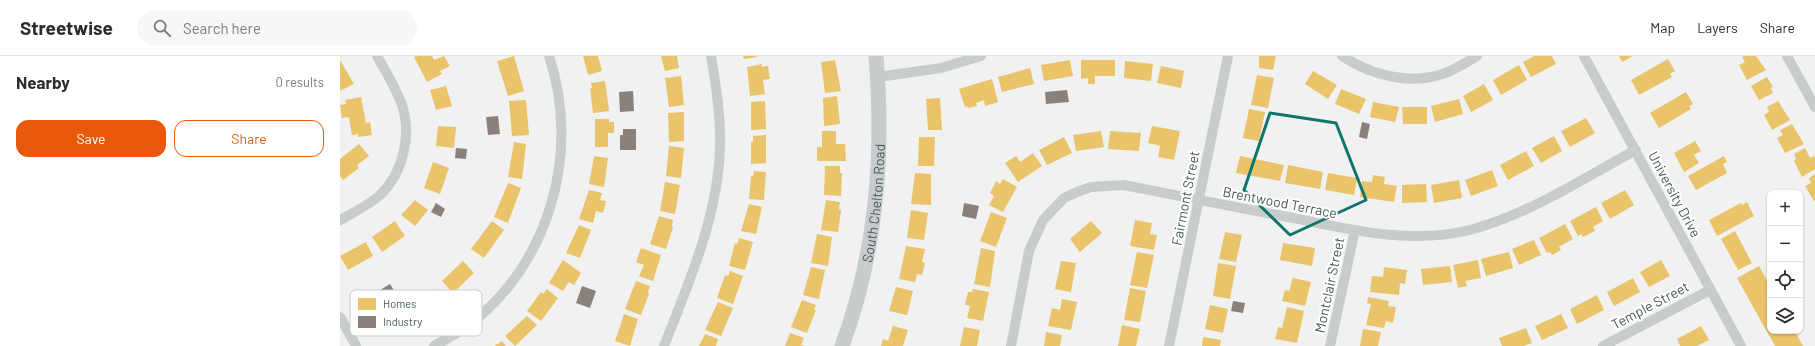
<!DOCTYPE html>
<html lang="en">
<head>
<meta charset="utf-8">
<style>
	body { margin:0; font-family:Barlow,sans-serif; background:#f7f7f7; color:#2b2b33 }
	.controls { position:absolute; right:12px; bottom:12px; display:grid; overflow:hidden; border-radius:8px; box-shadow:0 1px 3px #0004 }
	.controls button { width:36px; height:36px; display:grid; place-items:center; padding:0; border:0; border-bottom:1px solid #e1e1e2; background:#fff; color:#2b2b33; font:20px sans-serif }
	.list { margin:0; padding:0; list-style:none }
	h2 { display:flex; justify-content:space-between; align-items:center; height:52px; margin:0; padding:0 16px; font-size:17px }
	h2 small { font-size:13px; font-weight:400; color:#7c7c81 }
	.actions { display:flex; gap:8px; padding:12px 16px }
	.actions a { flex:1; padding:9px 0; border:1px solid #ea580c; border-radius:12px; text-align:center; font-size:14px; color:#ea580c }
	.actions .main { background:#ea580c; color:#fff }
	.icon { flex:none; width:22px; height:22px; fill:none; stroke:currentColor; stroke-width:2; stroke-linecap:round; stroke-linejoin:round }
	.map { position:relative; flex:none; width:1475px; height:290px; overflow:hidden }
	header { display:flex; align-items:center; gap:24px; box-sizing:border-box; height:56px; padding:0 20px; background:#fff; border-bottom:1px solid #e1e1e2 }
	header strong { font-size:19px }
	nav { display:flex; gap:22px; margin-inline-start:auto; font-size:14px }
	.search { width:280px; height:36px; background:#f7f7f7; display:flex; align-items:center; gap:10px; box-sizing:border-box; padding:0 14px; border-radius:22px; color:#7c7c81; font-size:15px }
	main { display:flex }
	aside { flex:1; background:#fff }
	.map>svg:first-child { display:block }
</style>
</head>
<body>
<header>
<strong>Streetwise</strong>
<div class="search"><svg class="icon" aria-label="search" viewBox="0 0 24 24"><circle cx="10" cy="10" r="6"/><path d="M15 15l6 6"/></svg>Search here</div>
<nav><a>Map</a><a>Layers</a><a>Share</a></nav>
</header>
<main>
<aside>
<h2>Nearby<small>0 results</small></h2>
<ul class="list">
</ul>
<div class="actions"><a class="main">Save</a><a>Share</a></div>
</aside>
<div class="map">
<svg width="1475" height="290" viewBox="0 0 1475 290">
	<rect width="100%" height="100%" fill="#f1f1f1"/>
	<path fill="#e9c46a" d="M76 0H92L94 4 104 0 110 10 100 15 102 18 87 26 74 1Z
		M174 0 184 35 168 40 157 5Z
		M243 0H258L262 15 248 19Z
		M321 0H337L339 12 325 15Z
		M403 0H417V1L404 3Z
		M919 0H936L933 14 919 12Z
		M1194 0H1212L1216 8 1191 21 1183 6Z
		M1279 0H1293L1282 6Z
		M1404 0H1416L1426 14 1407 24 1399 9 1405 6 1402 1Z
		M1328 3 1335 15 1330 18 1332 21 1299 39 1291 24Z
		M0 4 14 28 0 35Z
		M495 4 501 35 485 37 481 6Z
		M730 4 733 20 704 25 701 9Z
		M741 4H775V20H755V28H748V22L741 23Z
		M785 5 813 8 811 25 784 22Z
		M422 8V11L428 10 430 23 423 24 425 38 410 40 407 11Z
		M1179 9 1187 24 1161 39 1153 24Z
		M821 10 844 15 841 32 817 27Z
		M690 12 694 28 662 36 658 21Z
		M973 15 997 29 988 43 965 28Z
		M917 19 934 22 928 52 911 49Z
		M341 20 344 49 329 51 325 22Z
		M1427 21 1433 31 1431 32 1433 37 1419 44 1411 30Z
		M652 23 658 46 645 50 644 44 636 47 637 50 628 52 627 50 625 51 619 33Z
		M265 25 269 55 253 57 250 32H252L251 27Z
		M1144 28 1153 44 1131 56 1123 40Z
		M106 30 112 50 96 54 90 34Z
		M1001 33 1026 43 1019 58 995 48Z
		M1346 36 1353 48 1349 50 1351 53 1319 72 1310 57Z
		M497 40 500 68 484 70 483 42Z
		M21 41 26 67 30 66 32 79 18 81V78L12 79 9 61 2 62 0 49 6 48 5 44Z
		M600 42 602 74H588L586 43Z
		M1119 43 1123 58 1095 66 1091 50Z
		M186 44 189 79 172 80 169 45Z
		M425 45 426 73 411 74V46Z
		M1438 45 1450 64 1432 74 1424 59 1429 56 1427 51Z
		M1033 46 1059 51 1055 66 1030 61Z
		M1062 51H1087V68H1063Z
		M909 53 925 56 919 85 903 82Z
		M344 56V85L329 86 328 57Z
		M1246 62 1255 77 1230 91 1221 75Z
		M255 63H269V66H274V77H268V91H255Z
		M1452 68 1464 88 1445 97 1437 82 1443 79 1440 74Z
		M98 70 116 71 114 92 96 90Z
		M812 70 840 75 834 104 818 101 820 90 808 87Z
		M482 75H496V88H505L506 105H477V91H482Z
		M761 75 764 91 736 95 733 79Z
		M770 75 801 77 799 95 768 93Z
		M426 79V107L411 108V86H413V80Z
		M1214 80 1222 95 1201 107 1192 92Z
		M579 81H595L594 110H578Z
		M724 81 732 97 707 109 699 94Z
		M1355 85 1361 95 1354 99 1359 107 1344 116 1334 97Z
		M174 86 186 88 182 123 168 121Z
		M19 88 29 100 17 109 19 112 3 124 0 120V103Z
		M329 90 344 92 341 122 326 120Z
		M1465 92 1470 102 1474 100 1475 102V113L1462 121 1454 105 1456 103 1454 98Z
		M1186 95 1194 110 1168 124 1160 109Z
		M693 97 702 110 678 126 665 107 676 100 680 106Z
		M254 100 268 102 264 131 249 128Z
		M900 100 944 109 940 125 896 117Z
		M1384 100 1387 106 1383 108 1387 117 1356 134 1348 120Z
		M93 106 109 112 100 138 84 132Z
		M948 109 983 116 980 133 945 127Z
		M485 110H500V117H502L501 140 484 139Z
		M1152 114 1158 130 1131 140 1125 124Z
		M414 115 426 116 424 144 409 143 411 120H413Z
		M575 117 591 118V149L571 148Z
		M988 117 1017 122 1014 139 985 134Z
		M1475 118V144L1474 145 1465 130 1471 127 1469 122Z
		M1033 119 1045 121 1044 128 1057 130 1054 146 1020 141 1022 125 1032 126Z
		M663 123 677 131 663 156 649 149 654 140 650 137 656 125 660 128Z
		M1119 124 1122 142 1094 147 1091 129Z
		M325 126 340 129 335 158 320 155Z
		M168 127 181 132 168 167 154 161Z
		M1086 128 1087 146 1062 147V129Z
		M249 134 262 137 260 144 266 145 263 157 256 155 253 167 239 163Z
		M1285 134 1294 149 1270 163 1261 147Z
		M75 144 88 154 75 170 61 159Z
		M486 144 500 146 499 153 501 154 498 176 481 174Z
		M1407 146 1414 160 1377 180 1369 164 1401 147 1402 149Z
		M409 148 422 151 416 178 401 175Z
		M1256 151 1263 165 1253 171 1255 175 1243 181 1241 178 1238 180 1230 165Z
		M571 154 588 157 584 184 567 182Z
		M651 156 667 162 656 191 640 185Z
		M319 160 333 164 332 170 333 171 326 193 310 188Z
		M795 164 812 167 810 178 817 179 814 194 790 190Z
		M55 165 65 180 42 196 32 181Z
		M152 165 164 174 144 202 131 193Z
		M751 165 762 177 740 196 730 183Z
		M1225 168 1233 183 1219 191 1221 194 1212 199 1210 196 1207 197 1199 182Z
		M239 169 251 174 240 202 226 197Z
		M1395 175 1412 207 1398 214 1381 183Z
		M885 176 902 179 896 206 879 203Z
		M477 178 492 181 488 210 471 207Z
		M399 182 413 186 405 214 389 210 395 187 397 188Z
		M1194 184 1201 199 1179 209 1172 193Z
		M26 186 33 200 8 214 0 200Z
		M943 187 975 192 972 210 940 204Z
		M566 190 585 193 582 206 585 207 582 219 577 218 575 226 559 223Z
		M301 192 321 199 313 225 299 220 304 209 296 206Z
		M641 192 655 195 650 231 634 228Z
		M797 196 814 199 807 232 790 229Z
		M1169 196 1173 212 1146 220 1141 203Z
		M223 204 241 217 234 229 229 226 223 235 209 227Z
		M1138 204 1141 222 1125 225 1127 230 1118 232 1113 209Z
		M1321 204 1330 220 1309 231 1300 216Z
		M123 205 134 217 113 237 102 225Z
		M721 205 736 207 731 236 715 233Z
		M878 207 896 210 890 243 873 240Z
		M1110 210 1112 226 1083 229 1081 213Z
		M1419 210 1430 230V275H1455L1463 290H1435L1397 222Z
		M471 211 485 214 479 243 463 239Z
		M1044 211 1067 214 1065 228 1060 227 1059 239 1030 236 1032 220 1043 221Z
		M390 215 403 220 393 248 377 242 385 219 388 220Z
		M953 222 971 226 965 250 942 245 945 234 949 235Z
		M1293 222 1300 236 1274 250 1267 236Z
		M296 225 310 230 308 236 309 238 301 259 285 253Z
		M556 231 573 235 567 259 549 255Z
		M790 232 806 235 800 266 784 264Z
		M93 233 102 246 79 260 71 247Z
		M207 233 218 242 201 265 187 255 201 236 203 238Z
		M633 233 649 236 643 265 627 262 630 250 625 249 628 236H632Z
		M1257 239 1264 254 1237 268 1230 253Z
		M1028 241 1049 245 1048 250 1056 251 1053 267 1046 265 1044 272 1026 269 1031 248 1027 247Z
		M722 243 737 246 731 274 708 270 712 252 720 254Z
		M462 244 476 249 474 254H476L467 277 451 271Z
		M378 246 393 252 381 280 365 274Z
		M870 249 888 253 883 277 865 273Z
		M947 251 964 255 957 287 935 283 938 271 942 272Z
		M284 258 298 263 290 290 275 285Z
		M1221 258 1228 272 1202 284 1195 270Z
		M187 260 197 269 175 290 165 280Z
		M782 269 800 273 796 290H778Z
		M553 270 568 274 563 290H541L543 283 548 285Z
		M1361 270 1369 284 1357 290H1340L1337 283Z
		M624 271 640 274 637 290H620Z
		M1186 272 1192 287 1184 290H1162L1159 282Z
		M1023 273 1041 276 1038 290H1020Z
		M706 276 722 279 720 290H704Z
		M450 277 464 282 461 289 465 290H445Z
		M365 278 378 283 376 290H359Z
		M863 281 881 284 880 290H862Z
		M162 285 166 290H154L156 289Z"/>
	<path fill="#8a817c" d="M727 34 729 46 706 48 705 36Z
		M293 35 294 55 280 56 279 36Z
		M158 60 160 78 148 79 146 61Z
		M1022 66 1030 68 1027 83 1019 81Z
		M283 73H296V94H280V79H283Z
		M116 92 127 93 126 103 115 102Z
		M96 147 105 153 101 161 91 156Z
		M624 147 639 150 636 163 622 160Z
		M50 228 58 241 42 250 35 237Z
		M242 230 256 235 250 252 236 247Z
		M893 245 905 247 903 257 891 255Z"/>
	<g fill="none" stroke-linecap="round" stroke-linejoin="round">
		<path stroke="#c9cccd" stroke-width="10" d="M1002 0C1031 19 1071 30 1105 17 1116 13 1127 6 1137 0
			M1244 0 1401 290
			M1447 0 1475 51
			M538 21 601 12 641 0
			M0 164C13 157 27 150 39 140 63 118 72 80 62 49 56 32 46 16 37 0
			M0 261 16 290
			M94 290C105 284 117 277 128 270 210 208 241 96 209 0
			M324 290C349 226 378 161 380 91 381 61 376 30 371 0
			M671 290 689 195 703 164 724 142 737 136 751 131 784 129C839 140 893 151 948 161 1009 173 1068 189 1130 174 1190 158 1242 123 1296 94
			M829 290 888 0
			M990 290 1015 174
			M1263 290 1370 234"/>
		<path stroke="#c8cccd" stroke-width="15" id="s1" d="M502 290C537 195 544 100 536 0"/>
	</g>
	<path fill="none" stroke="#0f766e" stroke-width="3" stroke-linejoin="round" d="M930 57 996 67 1026 144 950 179 904 134Z"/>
	<g text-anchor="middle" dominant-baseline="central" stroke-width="4" stroke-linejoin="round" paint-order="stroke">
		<g font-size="14" fill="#4a595c" stroke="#fff">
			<text transform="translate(1335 138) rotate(62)">University Drive</text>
			<text transform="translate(845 142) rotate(-79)">Fairmont Street</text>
			<text transform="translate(940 146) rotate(11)">Brentwood Terrace</text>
			<text stroke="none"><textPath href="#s1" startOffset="147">South Chelton Road</textPath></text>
			<text transform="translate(989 229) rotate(-78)">Montclair Street</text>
			<text transform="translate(1310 249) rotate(-28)">Temple Street</text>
		</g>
	</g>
	<rect x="10" y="234" width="132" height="46" rx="6" fill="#fff" stroke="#c9cdce" stroke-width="1"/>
	<rect x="18" y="242" width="18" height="12" fill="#e9c46a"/>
	<rect x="18" y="260" width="18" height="12" fill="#8a817c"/>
	<g font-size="11" fill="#4a595c">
		<text x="43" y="252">Homes</text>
		<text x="43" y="270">Industry</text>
	</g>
</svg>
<div class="controls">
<button>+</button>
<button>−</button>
<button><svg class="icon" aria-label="locate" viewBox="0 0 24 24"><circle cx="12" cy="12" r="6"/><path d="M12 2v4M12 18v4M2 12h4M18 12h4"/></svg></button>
<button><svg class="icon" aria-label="layers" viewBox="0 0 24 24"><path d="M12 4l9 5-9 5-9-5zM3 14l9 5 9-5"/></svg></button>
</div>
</div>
</main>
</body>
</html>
